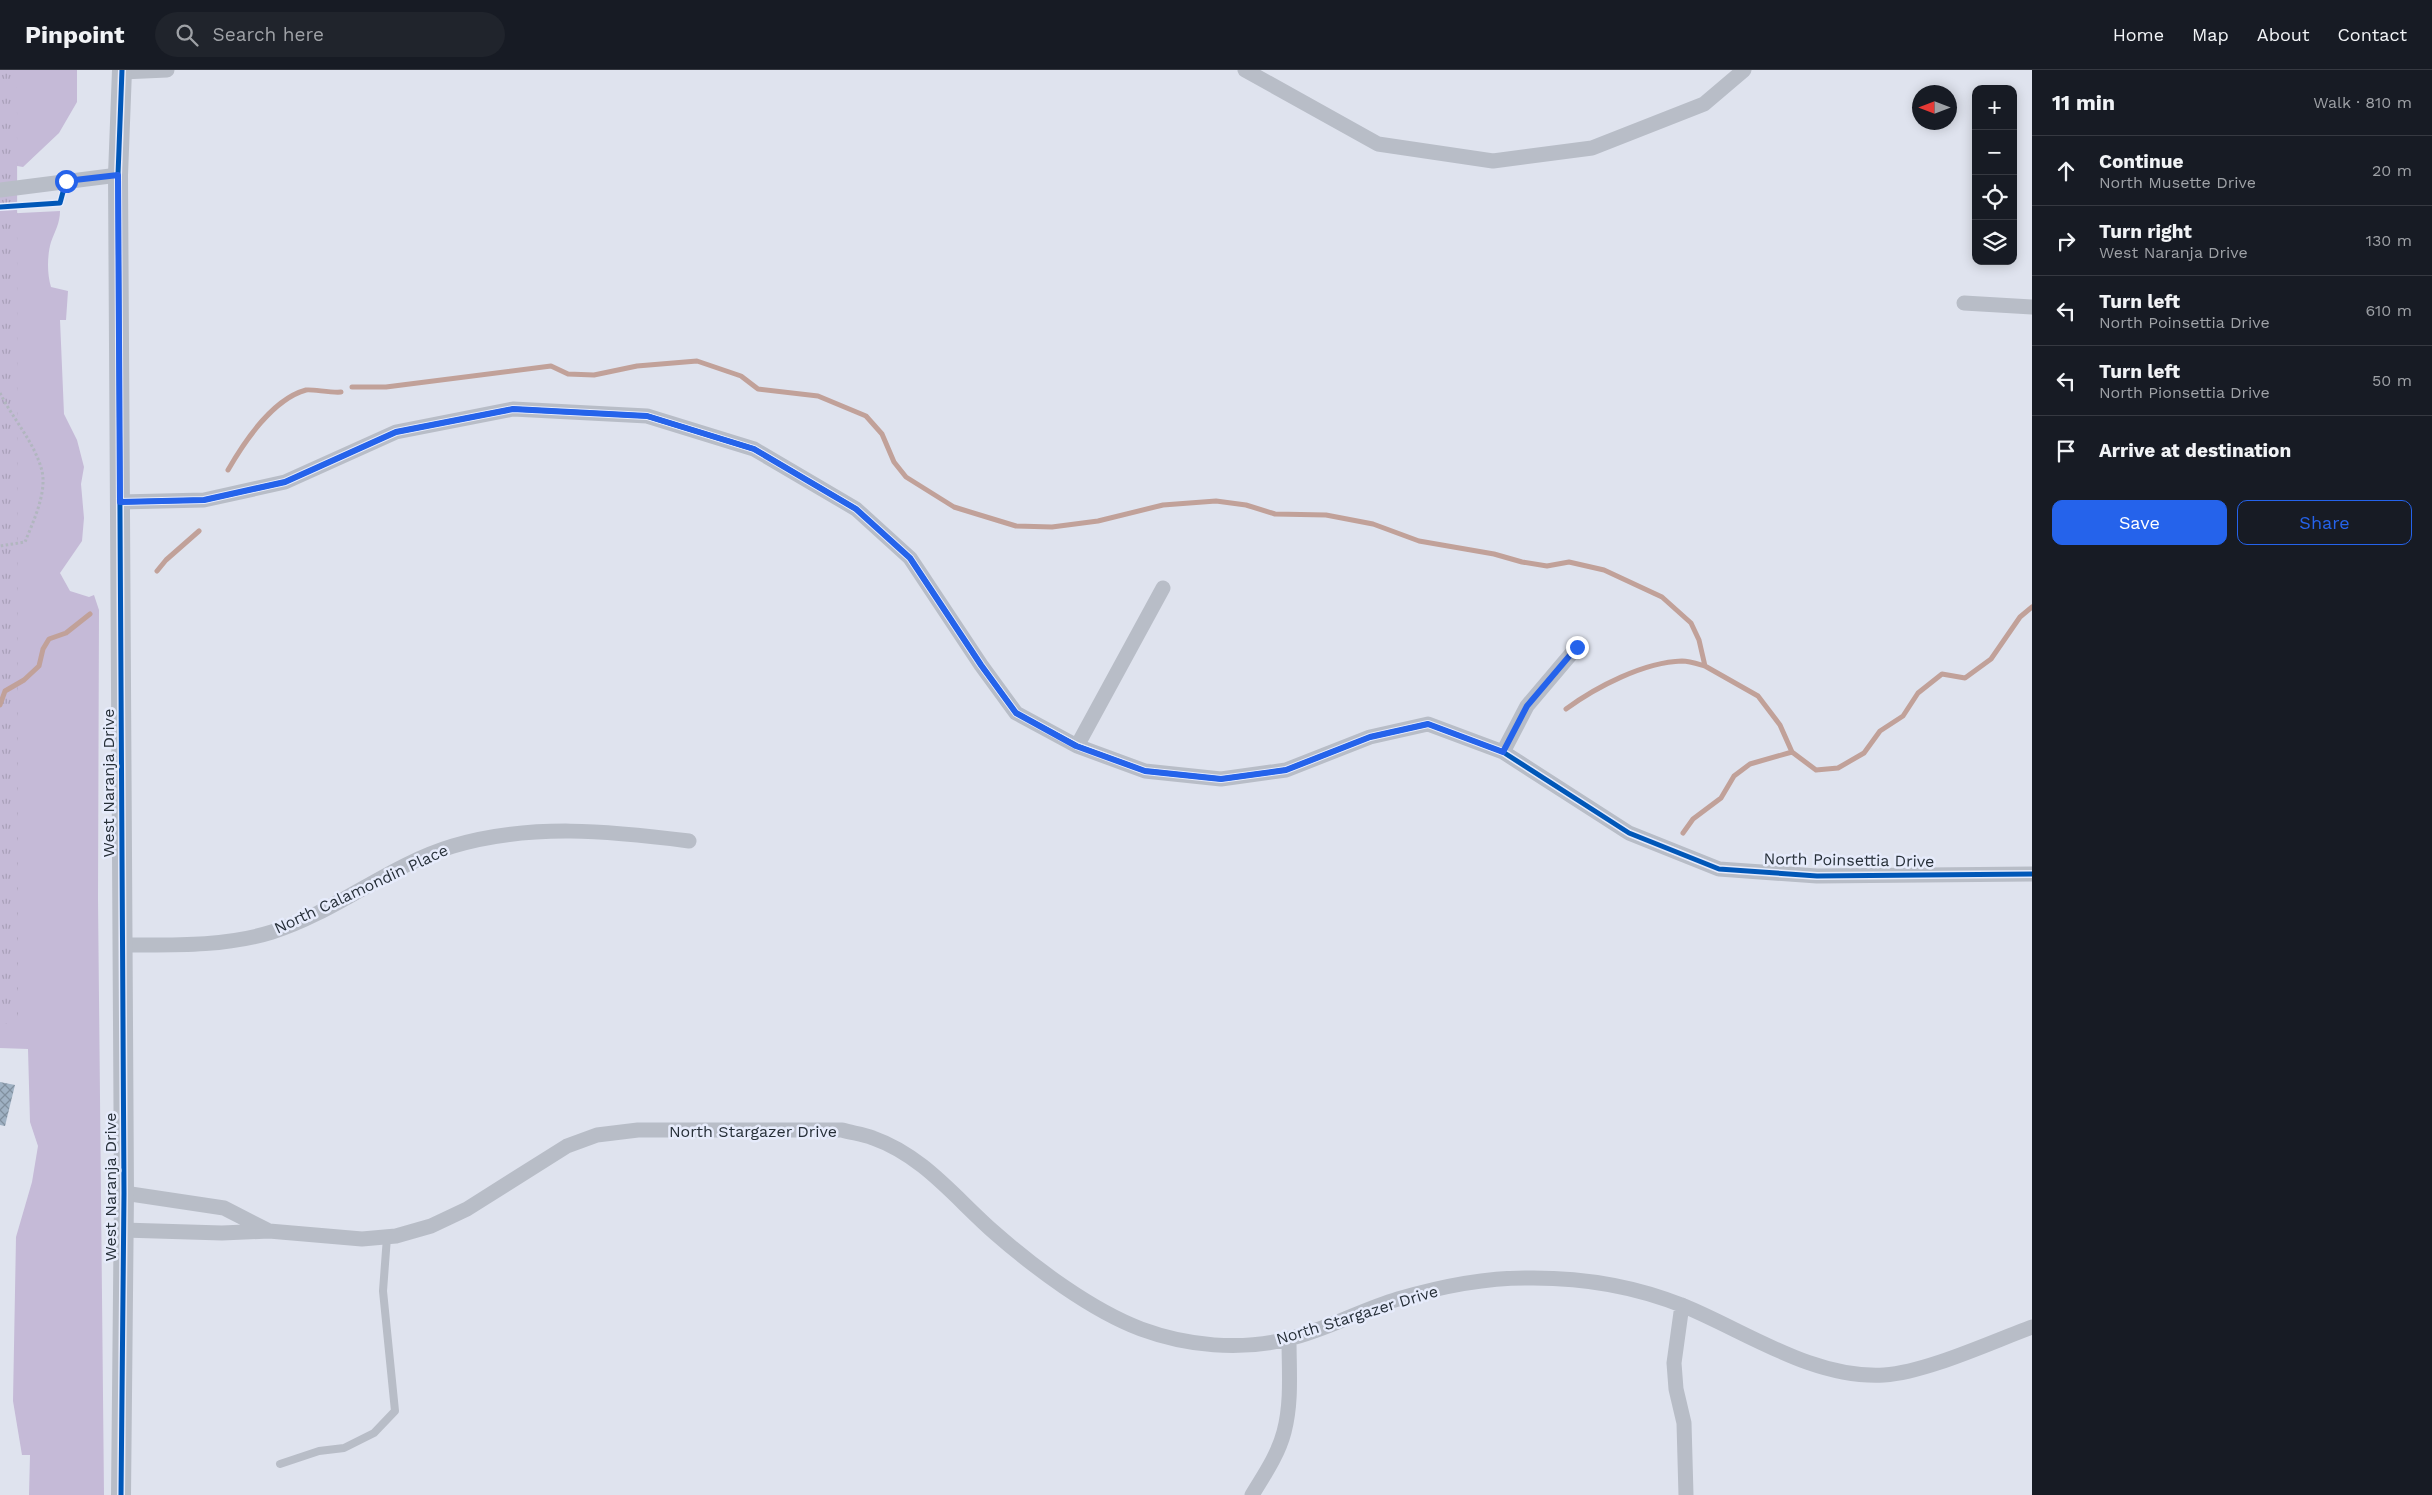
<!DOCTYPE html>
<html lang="en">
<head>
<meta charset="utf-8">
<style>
	body { margin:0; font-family:"Work Sans",sans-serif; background:#20242c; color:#f1f3f6 }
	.controls { position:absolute; right:15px; top:15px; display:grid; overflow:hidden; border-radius:10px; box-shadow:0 2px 12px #0003 }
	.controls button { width:45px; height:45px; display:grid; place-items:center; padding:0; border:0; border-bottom:1px solid #363941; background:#171b24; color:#f1f3f6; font:25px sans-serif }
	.compass { position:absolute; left:1912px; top:15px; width:45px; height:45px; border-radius:50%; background:#171b24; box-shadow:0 2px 12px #0003; rotate:270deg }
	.stop { position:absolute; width:15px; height:15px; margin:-11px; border:4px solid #2563eb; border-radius:50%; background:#fff }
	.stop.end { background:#2563eb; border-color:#fff; box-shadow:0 1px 5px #0008 }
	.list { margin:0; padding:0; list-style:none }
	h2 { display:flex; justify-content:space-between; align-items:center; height:65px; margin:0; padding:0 20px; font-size:21px }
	h2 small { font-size:16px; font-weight:400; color:#9ea1a6 }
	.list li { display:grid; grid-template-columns:32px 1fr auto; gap:15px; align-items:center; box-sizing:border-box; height:70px; padding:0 20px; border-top:1px solid #363941 }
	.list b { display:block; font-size:19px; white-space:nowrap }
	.list p { margin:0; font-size:16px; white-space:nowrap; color:#9ea1a6 }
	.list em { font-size:16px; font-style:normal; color:#9ea1a6 }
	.actions { display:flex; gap:10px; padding:15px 20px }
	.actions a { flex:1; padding:11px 0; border:1px solid #2563eb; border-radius:10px; text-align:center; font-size:18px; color:#2563eb }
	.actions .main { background:#2563eb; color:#fff }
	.icon { flex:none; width:28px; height:28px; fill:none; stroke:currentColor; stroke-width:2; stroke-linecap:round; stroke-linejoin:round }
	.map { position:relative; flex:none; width:2032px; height:1425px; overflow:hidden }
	header { display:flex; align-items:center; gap:30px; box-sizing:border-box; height:70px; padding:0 25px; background:#171b24; border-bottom:1px solid #363941 }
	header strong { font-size:24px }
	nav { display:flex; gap:28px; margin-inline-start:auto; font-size:18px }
	.search { width:350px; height:45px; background:#20242c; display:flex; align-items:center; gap:12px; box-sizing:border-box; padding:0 18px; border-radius:28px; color:#9ea1a6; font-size:19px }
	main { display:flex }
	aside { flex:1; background:#171b24 }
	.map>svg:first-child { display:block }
</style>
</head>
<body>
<header>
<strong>Pinpoint</strong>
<div class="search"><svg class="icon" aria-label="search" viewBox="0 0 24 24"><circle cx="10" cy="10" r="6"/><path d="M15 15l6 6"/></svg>Search here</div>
<nav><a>Home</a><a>Map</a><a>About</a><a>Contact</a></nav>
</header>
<main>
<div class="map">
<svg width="2032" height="1425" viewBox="0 0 2032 1425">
	<defs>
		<pattern id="park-tufts" width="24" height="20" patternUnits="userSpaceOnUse" patternTransform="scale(1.25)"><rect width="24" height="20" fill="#c5bad7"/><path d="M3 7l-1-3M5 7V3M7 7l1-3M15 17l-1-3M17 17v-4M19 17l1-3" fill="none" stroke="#a9a0b9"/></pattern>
		<pattern id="building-cross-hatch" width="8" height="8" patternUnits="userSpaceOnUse" patternTransform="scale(1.25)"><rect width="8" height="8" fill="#9fb1c3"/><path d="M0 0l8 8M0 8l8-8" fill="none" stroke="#81909f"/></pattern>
	</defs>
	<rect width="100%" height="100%" fill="#dfe3ee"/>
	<path fill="#c5bad7" d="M0 0H77V32L59 63 23 97 0 93Z
		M60 141C60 153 55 161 51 172 47 186 47 204 51 217L68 221 66 250H60L64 344 77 370 84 397 81 414 84 448 82 471 60 503 70 521 89 527 94 525 99 540 98 829 104 1425H29L30 1385H22L13 1331 16 1167 32 1112 38 1076 30 1052 28 979 0 978V144Z"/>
	<path fill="url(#park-tufts)" d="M0 0H17L18 954H0Z"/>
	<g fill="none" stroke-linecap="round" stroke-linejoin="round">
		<path stroke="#c1a199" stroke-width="5" d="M352 317H386L551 296 568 304 594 305 637 296 697 291 741 306 758 319 818 326 866 346 882 364 894 392 906 407 954 437 1016 456 1052 457 1098 451 1163 435 1216 431 1246 435 1275 444 1326 445 1373 454 1419 471 1494 484 1522 492 1547 496 1569 492 1604 500 1662 527 1691 553 1699 570 1705 596 1758 626 1780 655 1792 682 1816 700 1838 698 1864 683 1880 661 1903 646 1918 623 1942 604 1965 608 1991 589 2020 547 2032 537
			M228 400C244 372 273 329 306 320 312 319 331 323 341 322
			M157 501 166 490 199 461
			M0 635 5 621 24 610 39 596 43 579 49 569 66 563 90 544
			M1566 639C1596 617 1644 592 1682 591 1689 591 1698 594 1705 596
			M1683 763 1693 749 1721 728 1734 706 1750 694 1792 682"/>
	</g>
	<path fill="url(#building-cross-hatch)" d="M0 1012 15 1015 5 1056 0 1055Z"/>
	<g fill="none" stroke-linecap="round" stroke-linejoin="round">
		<path stroke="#b1b6bf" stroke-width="3" stroke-dasharray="2.5 2.5" stroke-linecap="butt" d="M0 323C13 349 35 373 42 401 47 423 33 452 25 472L0 476"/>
		<path stroke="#b8bdc7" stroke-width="8" d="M280 1394 319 1381 344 1378 374 1363 395 1341 383 1221 387 1167"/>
		<path stroke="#b8bdc7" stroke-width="15" d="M1245 0 1378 74 1493 91 1592 78 1704 34 1744 0
			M122 2 167 0
			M0 120 118 105
			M1964 233 2032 237
			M120 432 204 430 285 412 396 362 513 339 647 346 754 379 856 439 910 488 981 595 1016 643 1077 676 1145 701 1221 709 1286 700 1370 667 1428 654 1503 682 1629 763 1719 799 1817 806 2032 804
			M1077 676 1163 518
			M1503 682 1527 636 1577 577
			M121 875C171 875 224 877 272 862 336 842 389 795 453 776 531 753 610 761 689 771
			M124 1123 224 1138 267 1160
			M123 1160 222 1163 269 1161 362 1169 396 1166 431 1156 467 1139 567 1076 597 1065 638 1060H842C852 1063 863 1064 873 1068 924 1086 956 1129 995 1163 1035 1198 1091 1240 1141 1259 1187 1276 1240 1281 1288 1269 1326 1260 1361 1240 1398 1229 1439 1217 1482 1208 1525 1208 1581 1207 1632 1215 1684 1236 1747 1262 1813 1309 1884 1305 1927 1302 1991 1272 2032 1257
			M1682 1235 1674 1293 1676 1319 1684 1353 1686 1425
			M1252 1425C1264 1405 1278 1385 1284 1362 1292 1332 1289 1300 1289 1269"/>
		<path stroke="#b8bdc7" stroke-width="20" d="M121 1425 124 1123 118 105 122 0"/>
		<defs>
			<path id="cycleway" d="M0 137 60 133 66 111
				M120 432 204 430 285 412 396 362 513 339 647 346 754 379 856 439 910 488 981 595 1016 643 1077 676 1145 701 1221 709 1286 700 1370 667 1428 654 1503 682 1629 763 1719 799 1817 806 2032 804
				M121 1425 124 1123 118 105 122 0"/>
		</defs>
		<use href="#cycleway" stroke="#e6ebfb" stroke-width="8"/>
		<use href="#cycleway" stroke="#0057b8" stroke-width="5"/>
	</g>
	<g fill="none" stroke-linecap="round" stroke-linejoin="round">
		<path stroke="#2563eb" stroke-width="6" d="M66 111 118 105 120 432 204 430 285 412 396 362 513 339 647 346 754 379 856 439 910 488 981 595 1016 643 1076 676 1145 701 1221 709 1286 700 1370 667 1428 654 1503 682 1527 636 1577 577"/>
	</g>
	<g text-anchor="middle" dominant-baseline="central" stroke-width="5" stroke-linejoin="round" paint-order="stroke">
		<g font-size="16" fill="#262f38" stroke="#e6ebfb">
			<text transform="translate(108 713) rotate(-90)">West Naranja Drive</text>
			<text transform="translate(1849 790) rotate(1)">North Poinsettia Drive</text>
			<text transform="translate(361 819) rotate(-25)">North Calamondin Place</text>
			<text x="753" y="1061">North Stargazer Drive</text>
			<text transform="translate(110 1117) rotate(-90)">West Naranja Drive</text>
			<text transform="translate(1357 1245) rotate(-17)">North Stargazer Drive</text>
		</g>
	</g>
</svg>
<div class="controls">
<button>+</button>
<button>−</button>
<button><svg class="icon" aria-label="locate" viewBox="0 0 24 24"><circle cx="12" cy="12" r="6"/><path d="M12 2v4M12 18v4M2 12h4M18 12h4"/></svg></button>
<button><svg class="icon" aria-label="layers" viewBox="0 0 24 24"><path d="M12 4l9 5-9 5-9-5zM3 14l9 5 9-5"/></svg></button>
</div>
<svg class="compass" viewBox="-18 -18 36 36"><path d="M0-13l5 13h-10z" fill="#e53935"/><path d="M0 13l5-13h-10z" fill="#9ea1a6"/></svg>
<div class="stop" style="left:66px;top:111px"></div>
<div class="stop end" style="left:1577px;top:577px"></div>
</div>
<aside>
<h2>11 min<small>Walk · 810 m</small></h2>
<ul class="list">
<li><svg class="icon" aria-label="ahead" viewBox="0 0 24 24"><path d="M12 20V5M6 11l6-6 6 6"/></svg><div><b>Continue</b><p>North Musette Drive</p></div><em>20 m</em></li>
<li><svg class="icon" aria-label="right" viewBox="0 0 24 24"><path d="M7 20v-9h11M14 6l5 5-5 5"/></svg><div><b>Turn right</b><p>West Naranja Drive</p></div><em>130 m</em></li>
<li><svg class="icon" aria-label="left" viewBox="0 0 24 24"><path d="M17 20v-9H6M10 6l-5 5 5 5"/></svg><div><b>Turn left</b><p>North Poinsettia Drive</p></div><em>610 m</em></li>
<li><svg class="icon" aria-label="left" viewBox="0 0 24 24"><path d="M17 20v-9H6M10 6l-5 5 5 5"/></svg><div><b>Turn left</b><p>North Pionsettia Drive</p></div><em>50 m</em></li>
<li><svg class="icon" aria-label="arrive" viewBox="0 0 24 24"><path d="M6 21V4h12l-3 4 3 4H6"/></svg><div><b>Arrive at destination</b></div></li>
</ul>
<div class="actions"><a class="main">Save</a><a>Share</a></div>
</aside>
</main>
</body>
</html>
